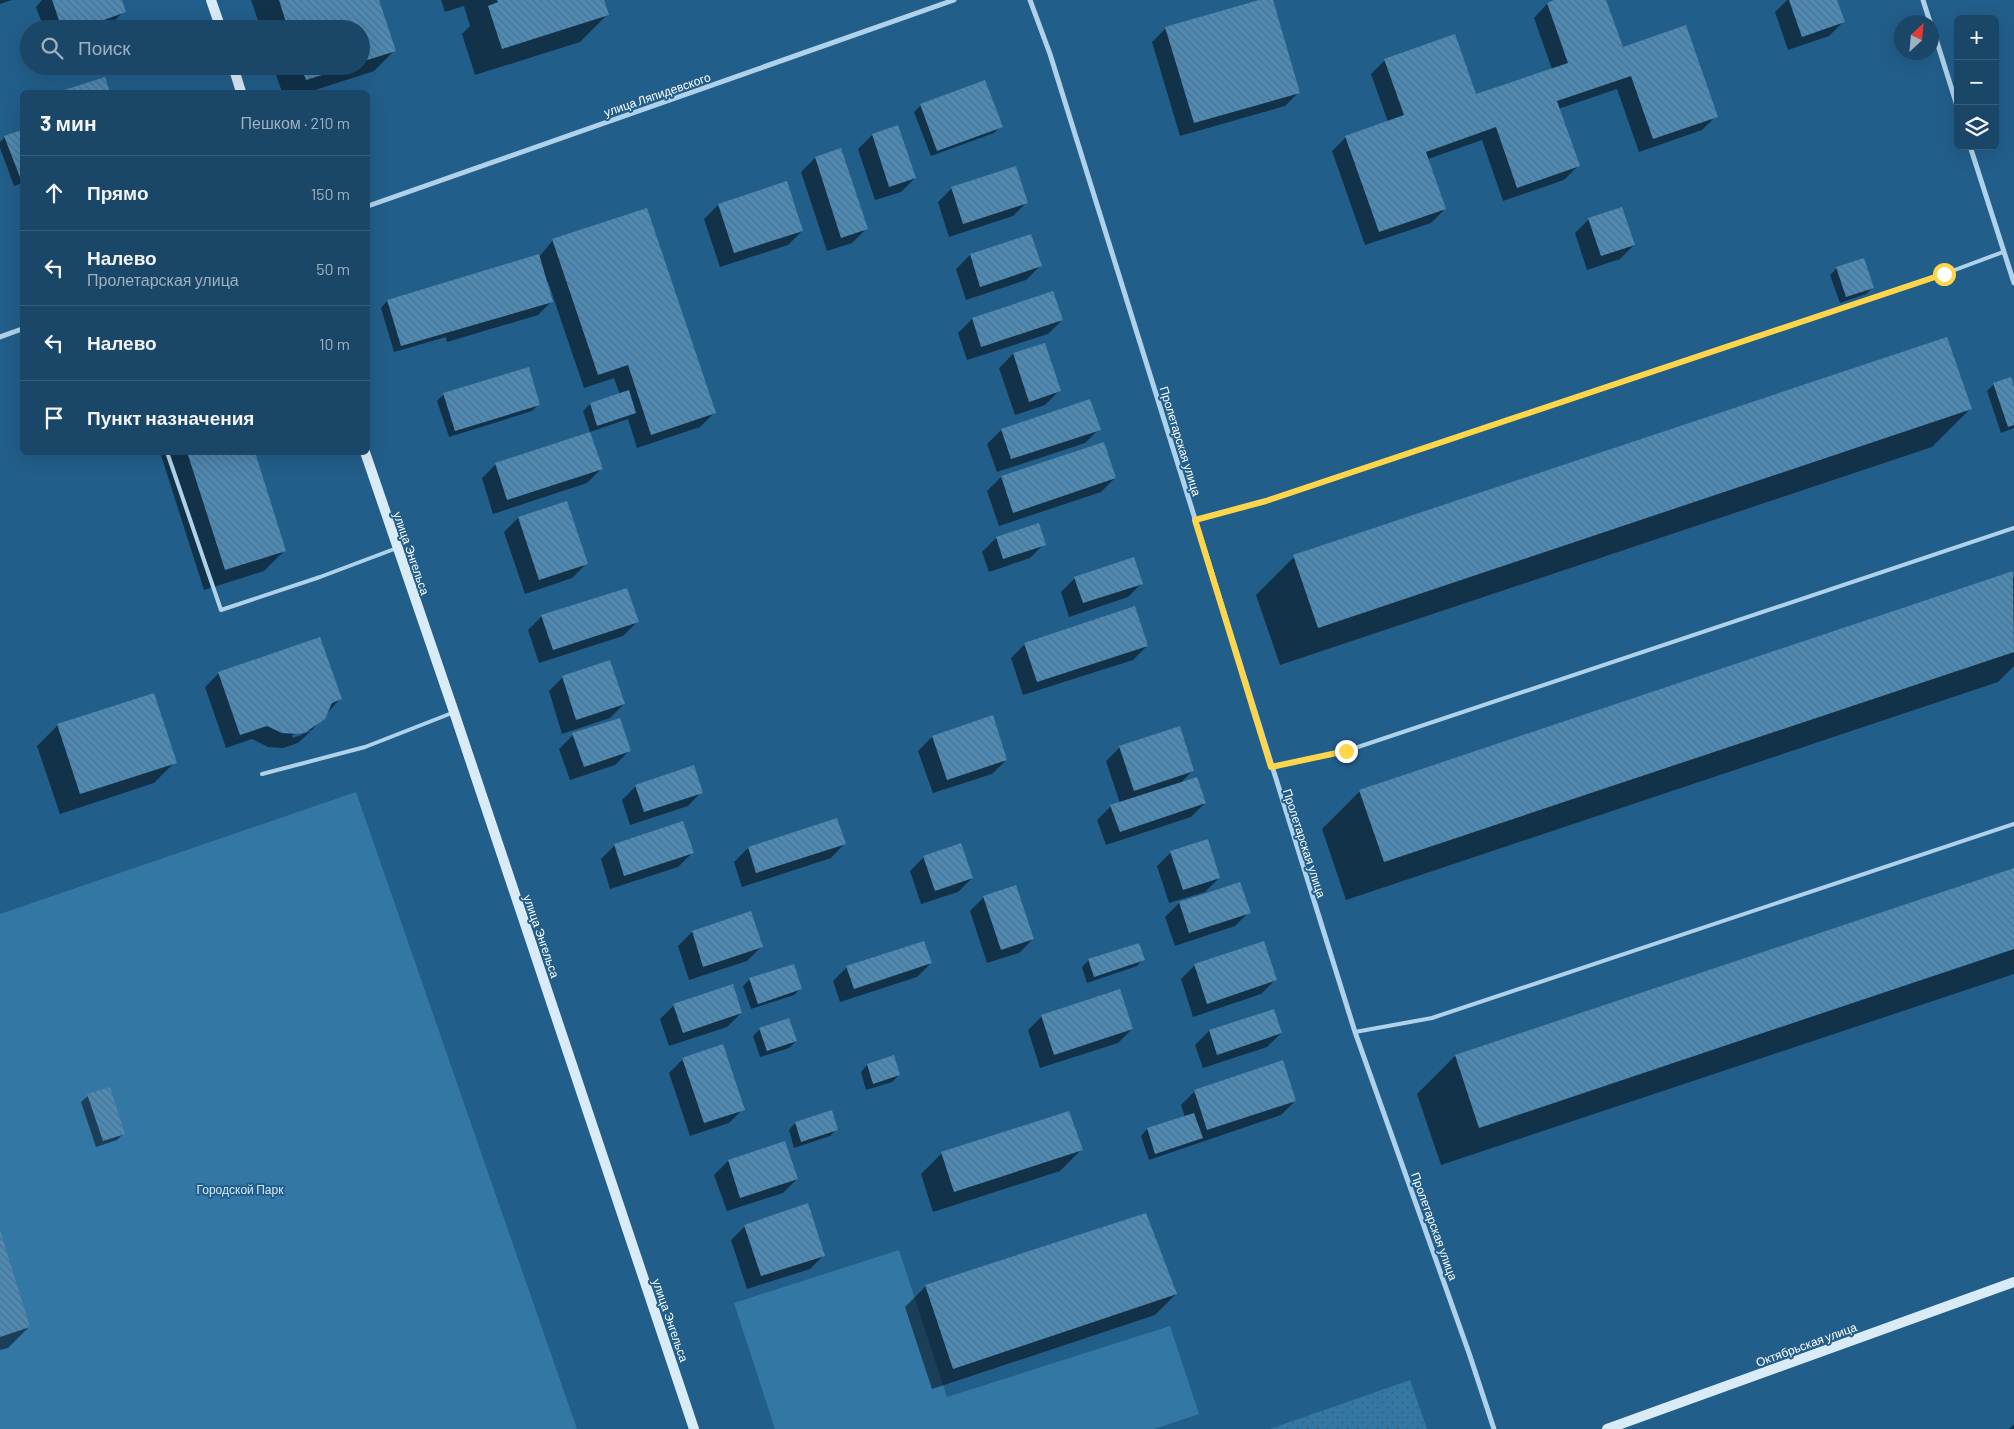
<!DOCTYPE html>
<html lang="ru">
<head>
<meta charset="utf-8">
<style>
	body { margin:0; font-family:Barlow,sans-serif; background:#275071; color:#f1f3f6 }
	.controls { position:absolute; right:15px; top:15px; display:grid; overflow:hidden; border-radius:8px; box-shadow:0 5px 20px #0002 }
	.controls button { width:45px; height:45px; display:grid; place-items:center; padding:0; border:0; border-bottom:1px solid #385e7c; background:#1a4668; color:#f1f3f6; font:25px sans-serif }
	.compass { position:absolute; left:1894px; top:15px; width:45px; height:45px; border-radius:50%; background:#1a4668; box-shadow:0 5px 20px #0002; rotate:26deg }
	.stop { position:absolute; width:15px; height:15px; margin:-11px; border:4px solid #ffd54a; border-radius:50%; background:#fff }
	.stop.end { background:#ffd54a; border-color:#fff; box-shadow:0 1px 5px #0008 }
	.list { margin:0; padding:0; list-style:none }
	h2 { display:flex; justify-content:space-between; align-items:center; height:65px; margin:0; padding:0 20px; font-size:21px }
	h2 small { font-size:16px; font-weight:400; color:#9fb1c0 }
	.list li { display:grid; grid-template-columns:32px 1fr auto; gap:15px; align-items:center; box-sizing:border-box; height:75px; padding:0 20px; border-top:1px solid #385e7c }
	.list b { display:block; font-size:19px; white-space:nowrap }
	.list p { margin:0; font-size:16px; white-space:nowrap; color:#9fb1c0 }
	.list em { font-size:16px; font-style:normal; color:#9fb1c0 }
	.icon { flex:none; width:28px; height:28px; fill:none; stroke:currentColor; stroke-width:2; stroke-linecap:round; stroke-linejoin:round }
	.map { position:relative; flex:none; width:2014px; height:1429px; overflow:hidden }
	.search { position:absolute; background:#1a4668; box-shadow:0 5px 20px #0002; left:20px; top:20px; width:350px; height:55px; display:flex; align-items:center; gap:12px; box-sizing:border-box; padding:0 18px; border-radius:28px; color:#9fb1c0; font-size:19px }
	.panel { position:absolute; background:#1a4668; box-shadow:0 5px 20px #0002; left:20px; top:90px; width:350px; height:365px; border-radius:8px }
	.map>svg:first-child { display:block }
</style>
</head>
<body>
<div class="map">
<svg width="2014" height="1429" viewBox="0 0 2014 1429">
	<defs>
		<pattern id="grass-dots" width="8" height="8" patternUnits="userSpaceOnUse" patternTransform="scale(1.25)"><rect width="8" height="8" fill="#3377a5"/><path d="M2 2h.1M6 6h.1" fill="none" stroke="#415f74" stroke-width="1.8" stroke-linecap="round"/></pattern>
		<pattern id="building-back-hatch" width="6" height="6" patternUnits="userSpaceOnUse" patternTransform="scale(1.25)"><rect width="6" height="6" fill="#4f8ab3"/><path d="M-1 5l2 2M0 0l6 6M5-1l2 2" fill="none" stroke="#4e718a"/></pattern>
	</defs>
	<rect width="100%" height="100%" fill="#225e8a"/>
	<path fill="url(#grass-dots)" d="M1410 1380 1427 1429H1270Z"/>
	<path fill="#3377a5" d="M356 792 577 1429H0V914Z
		M899 1250 947 1397 1170 1326 1199 1414 1154 1429H775L734 1303Z"/>
	<path fill="#0007" d="M0 0H12L0 4Z
		M42 0H120L124 11 110 25 101 29H44L36 7Z
		M251 0H378L395 50 374 71 309 92H282L273 66H361V29H261Z
		M441 0H603L607 15 580 42 475 75 462 34 470 26 464 6 445 12Z
		M1264 0H1272L1299 92 1285 106 1180 136 1152 42 1166 28Z
		M1558 0H1605L1622 49 1716 116 1702 130 1639 152 1617 89 1558 109 1578 166 1564 180 1503 201 1482 140 1428 159 1445 209 1431 223 1365 245 1332 151 1346 137 1388 122 1371 74 1385 60 1475 96 1552 69 1534 18 1547 4Z
		M1787 0H1836L1843 22 1829 36 1788 50 1775 12Z
		M104 78 109 92H61Z
		M921 105 1001 126 994 133 931 156 914 112Z
		M22 131V183L14 186 0 148V142L5 137Z
		M872 135 915 178 901 192 875 200 858 149Z
		M841 150 866 229 852 243 827 251 801 172 815 158Z
		M786 183 802 231 788 245 720 267 704 219 718 205Z
		M952 188 1027 202 1013 216 949 237 938 202Z
		M1589 219 1634 245 1620 259 1587 270 1575 233Z
		M553 240 714 413 700 427 637 448 628 419 590 432 583 411 590 404 620 395 614 378 584 388 548 282 546 283 552 301 538 315 447 342 446 337 394 352 381 308 387 301 540 256Z
		M970 255 1040 266 1026 280 966 300 956 269Z
		M1837 268 1873 287 1866 294 1840 303 1830 275Z
		M972 319 1062 320 1048 334 967 360 958 333Z
		M1044 344 1059 391 1045 405 1015 415 999 368 1013 354Z
		M1994 384 2014 391V428L2001 433 1987 391Z
		M444 394 539 404 532 411 449 437 437 401Z
		M1970 409 1932 447 1280 665 1256 595 1294 557Z
		M1099 429 1085 443 997 472 987 444 1001 430Z
		M1103 444 1115 478 1101 492 999 526 987 491 1001 477Z
		M160 452H253L285 550 264 571 204 590Z
		M496 464 601 469 587 483 493 514 482 478Z
		M566 502 586 564 572 578 525 594 504 532 518 518Z
		M1038 524 1044 544 1030 558 989 572 982 552 996 538Z
		M2012 573 2014 579V666L1998 682 1346 900 1322 829 1360 791Z
		M1075 578 1142 583 1128 597 1069 617 1061 592Z
		M542 616 637 622 623 636 539 663 528 630Z
		M1025 644 1147 646 1133 660 1023 695 1011 658Z
		M219 673 340 699 312 730 292 735 293 738 311 731 298 743 283 748 268 747 252 739 226 748 205 687Z
		M563 677 624 704 610 718 562 734 549 691Z
		M58 725 175 762 154 783 60 814 37 746Z
		M573 735 629 751 615 765 570 780 559 749Z
		M932 737 1006 760 992 774 933 793 918 751Z
		M1120 747 1193 770 1180 784 1205 803 1191 817 1106 845 1097 820 1111 806 1120 803 1106 761Z
		M636 786 701 792 688 806 630 825 622 800Z
		M837 819 844 844 831 858 742 887 734 862 748 848Z
		M615 845 692 853 678 867 610 889 601 859Z
		M1171 852 1219 878 1205 892 1169 903 1157 866Z
		M924 857 972 878 958 892 921 904 910 871Z
		M2014 870V974L1441 1165 1417 1094 1455 1056Z
		M1239 884 1249 912 1235 926 1175 946 1165 917 1179 903Z
		M984 897 1033 939 1019 953 987 963 970 911Z
		M750 913 761 947 747 961 689 980 678 946 692 932Z
		M1143 959 1137 966 1087 983 1082 967 1089 960Z
		M931 963 917 977 840 1002 833 981 847 967Z
		M1195 965 1275 980 1261 994 1193 1017 1181 979Z
		M750 979 800 989 794 995 751 1009 743 986Z
		M674 1005 741 1013 727 1027 669 1046 660 1019Z
		M1042 1016 1132 1029 1118 1043 1040 1068 1028 1030Z
		M760 1029 796 1041 789 1048 760 1057 753 1036Z
		M1209 1031 1281 1033 1267 1047 1203 1068 1195 1045Z
		M893 1057 899 1075 892 1082 866 1090 861 1072 867 1065Z
		M683 1059 743 1109 729 1123 690 1136 669 1073Z
		M1195 1091 1295 1101 1281 1115 1149 1160 1141 1136 1147 1129 1185 1117 1181 1105Z
		M88 1096 124 1133 117 1140 96 1147 81 1102Z
		M831 1112 837 1129 830 1136 794 1148 789 1130 795 1123Z
		M1069 1112 1081 1150 1060 1171 933 1212 921 1174 941 1154Z
		M728 1161 797 1179 783 1193 727 1211 714 1175Z
		M745 1226 824 1255 810 1269 747 1289 731 1240Z
		M0 1233 29 1327 8 1348 0 1350Z
		M926 1286 1176 1294 1155 1315 932 1389 905 1307Z
		M2014 1424V1429H2009Z"/>
	<path fill="url(#building-back-hatch)" d="M52 0H122L126 12 79 29H62Z
		M279 0H379L396 51 361 62V29H288Z
		M497 0H604L609 15 502 49 488 6 498 2Z
		M1259 0H1273L1300 93 1194 123 1165 27Z
		M1554 0H1606L1623 47 1686 25 1718 117 1653 139 1631 76 1557 101 1580 166 1517 188 1496 127 1426 152 1446 209 1379 232 1345 136 1404 115 1384 59 1455 34 1476 94 1568 63 1547 3Z
		M1789 0H1837L1845 22 1802 37Z
		M301 66H348V67L306 80Z
		M105 77 110 92H58Z
		M985 80 1003 127 937 151 920 104Z
		M898 125 916 178 889 187 872 134Z
		M22 130V180H21L4 136Z
		M841 148 868 229 841 238 815 157Z
		M1016 166 1028 203 963 224 951 187Z
		M787 181 803 231 734 253 718 204Z
		M1622 207 1635 245 1601 256 1588 218Z
		M647 208 716 413 651 435 628 365 598 375 552 239Z
		M1031 234 1042 266 980 287 970 254Z
		M539 254 553 302 401 346 387 300Z
		M1864 258 1874 288 1846 297 1836 267Z
		M1053 291 1063 320 981 347 972 318Z
		M1947 337 1972 409 1318 628 1293 555Z
		M1045 343 1061 391 1029 402 1013 353Z
		M529 367 540 405 455 431 443 393Z
		M2011 377 2014 387V425L2008 427 1993 383Z
		M629 390 636 413 597 426 590 403Z
		M1090 399 1101 430 1011 459 1001 429Z
		M590 432 603 469 507 500 495 463Z
		M1104 442 1116 478 1013 513 1001 476Z
		M187 452H255L286 551 225 570Z
		M567 501 588 564 539 580 518 517Z
		M1039 523 1046 545 1003 559 996 537Z
		M1134 557 1143 584 1083 603 1074 577Z
		M2013 571 2014 652 1384 862 1359 790Z
		M627 588 639 622 553 650 541 615Z
		M1135 606 1148 646 1037 682 1024 643Z
		M320 637 342 699 332 703 325 719 306 732 298 734 282 733 267 726 240 735 218 672Z
		M610 660 625 704 576 720 562 676Z
		M154 693 177 763 80 794 57 724Z
		M993 715 1007 760 947 780 932 736Z
		M620 718 631 751 584 767 572 733Z
		M1180 726 1194 771 1134 791 1119 746Z
		M694 765 703 793 644 812 635 785Z
		M1197 777 1206 803 1120 832 1110 805Z
		M837 818 846 844 756 873 748 847Z
		M683 821 694 853 624 876 614 844Z
		M1208 839 1220 878 1183 890 1170 851Z
		M961 843 973 878 935 891 923 856Z
		M2014 868V949L1479 1128 1455 1055Z
		M1240 882 1251 913 1189 933 1179 902Z
		M1016 885 1034 939 1001 950 983 896Z
		M751 911 763 947 703 967 692 931Z
		M924 941 932 963 854 989 846 966Z
		M1264 941 1277 980 1207 1004 1194 964Z
		M1139 943 1145 960 1094 977 1088 959Z
		M794 964 802 989 758 1004 749 978Z
		M733 984 742 1013 683 1033 673 1004Z
		M1120 989 1133 1029 1054 1055 1041 1015Z
		M1274 1009 1282 1033 1217 1055 1209 1030Z
		M789 1018 797 1041 767 1051 759 1028Z
		M723 1044 745 1110 704 1123 682 1058Z
		M894 1055 900 1075 873 1084 867 1064Z
		M1283 1060 1296 1101 1207 1130 1194 1090Z
		M110 1087 125 1134 103 1141 87 1094Z
		M832 1110 838 1130 801 1142 795 1122Z
		M1069 1111 1083 1150 954 1192 941 1152Z
		M1194 1113 1203 1138 1155 1154 1147 1128Z
		M785 1141 798 1179 740 1198 728 1160Z
		M808 1203 825 1256 761 1276 744 1225Z
		M1146 1213 1177 1294 953 1369 925 1285Z
		M0 1230 30 1327 0 1337Z"/>
	<g fill="none" stroke-linecap="round" stroke-linejoin="round">
		<path stroke="#afd2ea" stroke-width="4" d="M167 452 221 610 320 577 397 548
			M1195 520 1265 501 1944 274 2003 252
			M1272 767 1346 751 2014 528
			M262 774 365 747 452 713
			M1355 1032 1432 1018 2014 824"/>
		<path stroke="#afd2ea" stroke-width="5" d="M1030 0 1050 54 1355 1032 1469 1353 1494 1429
			M1923 0 1930 22
			M1932 26 1958 109
			M1970 146 2014 283
			M368 206 954 0
			M0 337 22 329"/>
		<path stroke="#daebf8" stroke-width="10" d="M211 0 221 29
			M233 66 241 92
			M365 452 454 712 694 1429
			M1607 1429 2014 1282"/>
	</g>
	<g fill="none" stroke-linecap="round" stroke-linejoin="round">
		<path stroke="#ffd54a" stroke-width="6" d="M1346 751 1271 767 1195 520 1266 501 1944 274"/>
	</g>
	<g text-anchor="middle" dominant-baseline="central" stroke-width="4" stroke-linejoin="round" paint-order="stroke">
		<g font-size="12" fill="#fff" stroke="#225e8a">
			<text transform="translate(657 94) rotate(-19)">улица Ляпидевского</text>
			<text transform="translate(1181 441) rotate(73)">Пролетарская улица</text>
			<text transform="translate(412 553) rotate(71)">улица Энгельса</text>
			<text transform="translate(1305 843) rotate(72)">Пролетарская улица</text>
			<text transform="translate(542 936) rotate(71)">улица Энгельса</text>
			<text transform="translate(1435 1226) rotate(70)">Пролетарская улица</text>
			<text transform="translate(671 1320) rotate(71)">улица Энгельса</text>
			<text transform="translate(1806 1344) rotate(-20)">Октябрьская улица</text>
		</g>
		<g font-size="12" fill="#d3e9f8" stroke="#225e8a">
			<text x="240" y="1189">Городской Парк</text>
		</g>
	</g>
</svg>
<div class="controls">
<button>+</button>
<button>−</button>
<button><svg class="icon" aria-label="layers" viewBox="0 0 24 24"><path d="M12 4l9 5-9 5-9-5zM3 14l9 5 9-5"/></svg></button>
</div>
<svg class="compass" viewBox="-18 -18 36 36"><path d="M0-13l5 13h-10z" fill="#e53935"/><path d="M0 13l5-13h-10z" fill="#9fb1c0"/></svg>
<div class="stop" style="left:1944px;top:274px"></div>
<div class="stop end" style="left:1346px;top:751px"></div>
<div class="search"><svg class="icon" aria-label="search" viewBox="0 0 24 24"><circle cx="10" cy="10" r="6"/><path d="M15 15l6 6"/></svg>Поиск</div>
<section class="panel">
<h2>3 мин<small>Пешком · 210 m</small></h2>
<ul class="list">
<li><svg class="icon" aria-label="ahead" viewBox="0 0 24 24"><path d="M12 20V5M6 11l6-6 6 6"/></svg><div><b>Прямо</b></div><em>150 m</em></li>
<li><svg class="icon" aria-label="left" viewBox="0 0 24 24"><path d="M17 20v-9H6M10 6l-5 5 5 5"/></svg><div><b>Налево</b><p>Пролетарская улица</p></div><em>50 m</em></li>
<li><svg class="icon" aria-label="left" viewBox="0 0 24 24"><path d="M17 20v-9H6M10 6l-5 5 5 5"/></svg><div><b>Налево</b></div><em>10 m</em></li>
<li><svg class="icon" aria-label="arrive" viewBox="0 0 24 24"><path d="M6 21V4h12l-3 4 3 4H6"/></svg><div><b>Пункт назначения</b></div></li>
</ul>
</section>
</div>
</body>
</html>
